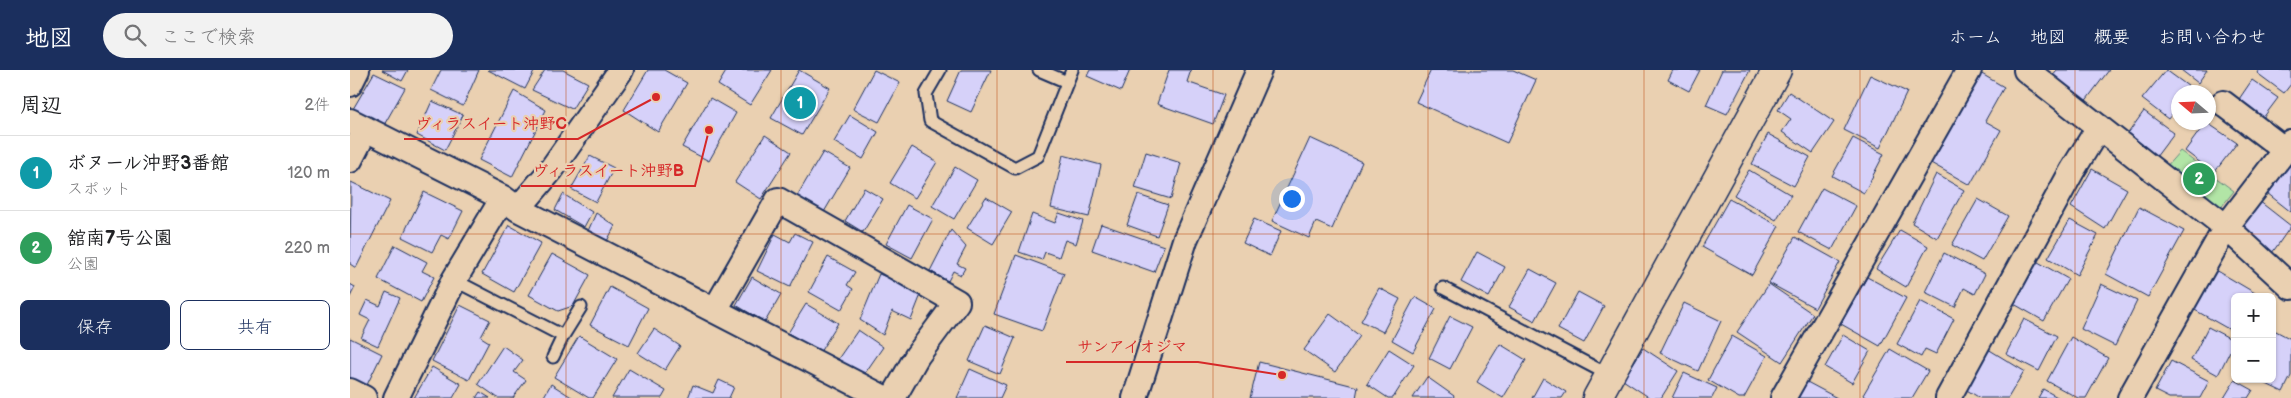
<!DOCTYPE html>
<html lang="ja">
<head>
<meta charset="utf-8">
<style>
	body { margin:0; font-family:"Balsamiq Sans","Klee One",sans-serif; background:#f2f2f2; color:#202124 }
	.controls { position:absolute; right:15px; bottom:15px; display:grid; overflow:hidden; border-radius:8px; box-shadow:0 1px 4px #0004 }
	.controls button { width:45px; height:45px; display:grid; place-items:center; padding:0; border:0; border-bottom:1px solid #e0e0e0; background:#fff; color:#202124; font:25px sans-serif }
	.compass { position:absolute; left:1821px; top:15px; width:45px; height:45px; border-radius:50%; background:#fff; box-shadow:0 1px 4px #0004; rotate:289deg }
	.you { position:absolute; left:941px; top:128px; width:18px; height:18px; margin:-12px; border:4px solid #fff; border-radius:50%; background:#1a73e8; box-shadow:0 0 0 8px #1a73e833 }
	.badge { display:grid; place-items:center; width:32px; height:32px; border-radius:50%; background:#1b2f5e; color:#fff; font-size:16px; font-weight:700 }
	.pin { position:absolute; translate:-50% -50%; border:2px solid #fff; box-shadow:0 1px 5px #0006 }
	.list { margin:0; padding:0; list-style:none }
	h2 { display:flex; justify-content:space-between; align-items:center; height:65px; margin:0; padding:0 20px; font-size:21px }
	h2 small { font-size:16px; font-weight:400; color:#757577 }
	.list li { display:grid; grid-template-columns:32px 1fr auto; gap:15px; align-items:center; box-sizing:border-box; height:75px; padding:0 20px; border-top:1px solid #e0e0e0 }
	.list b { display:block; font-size:19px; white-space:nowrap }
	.list p { margin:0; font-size:16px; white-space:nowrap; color:#757577 }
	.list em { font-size:16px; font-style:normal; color:#757577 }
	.actions { display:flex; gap:10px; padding:15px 20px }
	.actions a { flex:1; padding:11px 0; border:1px solid #1b2f5e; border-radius:8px; text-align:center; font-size:18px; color:#1b2f5e }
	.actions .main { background:#1b2f5e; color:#fff }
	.icon { flex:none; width:28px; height:28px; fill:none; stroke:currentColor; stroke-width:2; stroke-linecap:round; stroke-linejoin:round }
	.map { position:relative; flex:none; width:1941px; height:328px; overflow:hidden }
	header { display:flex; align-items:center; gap:30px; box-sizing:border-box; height:70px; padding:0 25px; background:#1b2f5e; color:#fff }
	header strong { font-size:24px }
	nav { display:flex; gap:28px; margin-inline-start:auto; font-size:18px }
	.search { width:350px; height:45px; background:#f2f2f2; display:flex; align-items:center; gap:12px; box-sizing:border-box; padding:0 18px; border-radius:28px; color:#757577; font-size:19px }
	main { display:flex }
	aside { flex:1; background:#fff }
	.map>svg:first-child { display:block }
</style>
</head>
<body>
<header>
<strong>地図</strong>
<div class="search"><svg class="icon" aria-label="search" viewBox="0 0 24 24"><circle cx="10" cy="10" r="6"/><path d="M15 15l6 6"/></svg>ここで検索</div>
<nav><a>ホーム</a><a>地図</a><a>概要</a><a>お問い合わせ</a></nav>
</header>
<main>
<aside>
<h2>周辺<small>2件</small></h2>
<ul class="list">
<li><span class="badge" style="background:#0f9aa8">1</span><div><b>ボヌール沖野3番館</b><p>スポット</p></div><em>120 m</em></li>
<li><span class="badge" style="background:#2e9e5b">2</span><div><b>舘南7号公園</b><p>公園</p></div><em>220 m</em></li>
</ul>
<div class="actions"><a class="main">保存</a><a>共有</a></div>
</aside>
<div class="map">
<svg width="1941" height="328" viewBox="0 0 1941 328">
	<rect width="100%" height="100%" fill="#ead0b1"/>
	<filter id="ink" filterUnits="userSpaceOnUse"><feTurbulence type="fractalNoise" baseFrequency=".02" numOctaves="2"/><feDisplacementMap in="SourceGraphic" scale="10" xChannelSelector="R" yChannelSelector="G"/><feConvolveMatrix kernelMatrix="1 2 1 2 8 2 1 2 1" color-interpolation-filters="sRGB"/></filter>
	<g filter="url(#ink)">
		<path fill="#b2e5a6" stroke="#668a82" d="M1830 81 1884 121 1868 141 1815 98Z"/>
		<path fill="#d6d1f9" stroke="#1b2f5e" d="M32 0H58L52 11Z
			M91 0H129L113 36 81 20Z
			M138 0H185L175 19Z
			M195 0H213L238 13 222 39 182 20Z
			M298 0H314L337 13 308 62 274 40Z
			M377 0H422L400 35 368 15Z
			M449 0 480 18 452 65 421 48Z
			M524 0 550 13 529 52 503 39Z
			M611 0H641L621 42 597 31Z
			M740 0H780L771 21 737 6Z
			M819 0H841L837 12 874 25 863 54 807 34Z
			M1081 0H1163L1186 10 1157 73 1066 32Z
			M1323 0H1350L1339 21 1318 10Z
			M1372 0H1400L1377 44 1356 35Z
			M1707 0H1759L1734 33 1700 8Z
			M1816 0 1842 19 1839 22H1828V36L1818 49 1792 29Z
			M1831 0H1857L1848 13Z
			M1909 0H1941V14L1934 23 1907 3Z
			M24 3 55 18 34 55 3 39Z
			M1630 3 1654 17 1635 51 1651 60 1620 115 1579 92Z
			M1520 5 1557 22 1530 78 1494 60Z
			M1902 10 1928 28 1910 52 1885 35Z
			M164 21 196 40 162 107 129 90Z
			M1439 22 1484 52 1463 83 1432 62 1441 49 1428 40Z
			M360 28 386 43 359 91 332 77Z
			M82 31 113 45 95 80 67 65Z
			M1794 41 1824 63 1803 91 1774 69Z
			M500 45 528 62 513 89 484 72Z
			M1856 52 1887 73 1864 103 1835 81Z
			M1418 64 1460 87 1444 116 1402 94Z
			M415 65 441 82 411 129 385 112Z
			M960 68 1012 92 982 159 966 152 959 168 922 151Z
			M1503 68 1534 84 1514 123 1482 106Z
			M562 77 587 92 565 128 540 113Z
			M473 82 500 98 474 142 447 126Z
			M796 82 831 93 821 129 785 118Z
			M713 85 751 95 739 147 701 138Z
			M240 86 264 98 246 132 221 119Z
			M1940 92 1941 93V142L1917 123Z
			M605 97 627 110 604 149 582 136Z
			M1742 99 1777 119 1755 159 1721 137Z
			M1399 100 1441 125 1426 150 1384 125Z
			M1586 104 1614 120 1587 168 1562 153Z
			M1 112 40 131 6 198 0 194Z
			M514 118 533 129 513 162 495 151Z
			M1472 118 1506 136 1482 180 1448 162Z
			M74 122 113 141 99 169 91 165 82 182 52 167Z
			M213 124 242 142 234 157 205 140Z
			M788 125 818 135 807 166 777 155Z
			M636 127 662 142 643 174 617 158Z
			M1379 129 1429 156 1402 205 1352 177Z
			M1628 129 1658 146 1632 191 1602 175Z
			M1909 131 1941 156 1922 183 1889 158Z
			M557 135 583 149 562 188 536 174Z
			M1789 137 1834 161 1798 227 1756 204Z
			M246 143 265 156 257 171 238 161Z
			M709 143 733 151 726 174 715 170 709 187 695 182 692 190 669 182 682 144 705 153Z
			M904 149 931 161 920 186 893 173Z
			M1720 150 1748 165 1727 205 1698 188Z
			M751 154 814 176 804 202 742 180Z
			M159 155 191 173 164 222 132 204Z
			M601 160 616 177 607 194 615 198 611 205 603 201 598 211 580 201Z
			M1550 160 1578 176 1556 217 1526 199Z
			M445 163 463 172 440 217 407 201 425 164 440 172Z
			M1445 167 1490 192 1465 238 1419 213Z
			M45 175 77 192 72 201 84 207 71 232 28 209Z
			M1127 182 1155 197 1139 227 1111 212Z
			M1594 183 1635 204 1625 224 1614 218 1605 237 1575 222Z
			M202 184 240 205 223 236 208 241 179 225Z
			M666 185 714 203 692 261 644 244Z
			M478 187 505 202 497 215 503 219 491 240 459 222Z
			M1681 188 1718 209 1694 251 1657 230Z
			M1180 199 1206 213 1185 251 1159 237Z
			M1866 200 1905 223 1903 227H1885V257L1882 261 1843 239Z
			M529 204 572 222 561 250 542 241 533 265 510 250Z
			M402 207 431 224 415 252 386 235Z
			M1517 207 1556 228 1530 276 1491 254Z
			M0 214 5 217 0 227Z
			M1419 214 1463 244 1432 292 1387 262Z
			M1751 214 1787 231 1765 276 1731 259Z
			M260 217 298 238 279 275 240 255Z
			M1029 218 1050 229 1033 262 1011 251Z
			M36 222 50 228 28 276 11 268 20 250 10 245 17 230 30 236Z
			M1228 222 1254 236 1234 273 1208 259Z
			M1065 227 1086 239 1063 282 1042 270Z
			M1570 231 1604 249 1586 284 1575 279 1571 287 1547 274Z
			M1334 233 1371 251 1348 301 1310 283Z
			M456 234 488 253 470 282 438 263Z
			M110 235 140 250 131 267 139 272 119 310 82 291Z
			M980 244 1010 266 985 302 954 280Z
			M1100 246 1122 257 1100 299 1079 288Z
			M1674 249 1707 266 1689 301 1656 284Z
			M635 255 665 268 650 304 619 291Z
			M1858 257 1885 271 1868 305 1841 290Z
			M304 259 330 276 315 300 288 283Z
			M1922 259 1941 269V306L1933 322 1906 309H1922Z
			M508 260 533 277 513 306 488 289Z
			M1493 265 1520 281 1502 313 1475 297Z
			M229 266 267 289 243 328H239L204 307Z
			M1382 266 1417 286 1394 328H1389L1358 310Z
			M1721 267 1758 288 1736 328H1728L1697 311Z
			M0 268 32 284 15 319 0 312Z
			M1150 274 1176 290 1153 328 1127 312Z
			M153 276 173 290 164 302 176 310 163 328H148L128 314Z
			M1293 278 1328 301 1311 328H1300L1273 310Z
			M1039 279 1064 295 1043 328H1038L1017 314Z
			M1540 279 1578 301 1562 328H1518L1513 325Z
			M1638 279 1674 301 1658 328H1630L1615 319Z
			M1821 291 1859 311 1850 328H1819L1805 321Z
			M909 292 1008 317 1006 328H900Z
			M82 297 111 314 103 328H64Z
			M279 299 316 321 312 328H262Z
			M620 299 656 315 650 328H607Z
			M1334 303 1367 318 1362 328H1322Z
			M1077 307 1104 326 1103 328H1063Z
			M1193 308 1216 322 1212 328H1182Z
			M369 310 384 317 379 328H338L343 315 363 323Z
			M1885 310 1903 320 1898 328H1874Z
			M1457 312 1487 328H1448Z
			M201 314 223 328H193Z
			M1693 319 1709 328H1688Z
			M130 322 140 328H126Z"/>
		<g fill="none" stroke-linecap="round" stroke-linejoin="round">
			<defs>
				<path id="lane" d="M590 0 576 24 580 51 665 98 688 86 722 0
					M689 0 717 12
					M104 210 213 266 203 287
					M1093 218 1259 305
					M213 266 231 237"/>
				<path id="street" d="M1676 0 1876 157 1941 217
					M0 14 7 0
					M1873 33 1935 80
					M0 51 153 128 168 139 201 100 271 0
					M0 90 16 59
					M168 139 534 328
					M365 240 428 130 607 232 567 286 543 328
					M0 321 14 328
					M46 328 104 210 153 128
					M785 328 835 170 909 0
					M1433 328 1619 0
					M1598 328 1722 101 1749 57
					M1780 328 1876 157 1941 72"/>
				<path id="secondary" d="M1247 328 1427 0"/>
			</defs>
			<use href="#lane" stroke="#1b2f5e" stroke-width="15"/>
			<use href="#street" stroke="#1b2f5e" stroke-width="28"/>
			<use href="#secondary" stroke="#1b2f5e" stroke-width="31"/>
			<use href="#lane" stroke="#ead0b1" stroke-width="11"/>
			<use href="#street" stroke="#ead0b1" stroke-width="24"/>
			<use href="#secondary" stroke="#ead0b1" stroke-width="28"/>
		</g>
	</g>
	<path fill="none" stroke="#bf511c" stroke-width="1" stroke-opacity="0.55" d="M216 0V328M431 0V328M647 0V328M863 0V328M1078 0V328M1294 0V328M1510 0V328M1725 0V328M0 164H1941"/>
	<path fill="none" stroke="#d62828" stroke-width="2" d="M306 27L228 69H54M359 60L345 116H171M932 305L848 292H716"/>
	<g fill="#d62828" stroke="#ead0b1" stroke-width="2">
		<circle cx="306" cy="27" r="5"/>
		<circle cx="359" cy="60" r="5"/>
		<circle cx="932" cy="305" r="5"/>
	</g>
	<g font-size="16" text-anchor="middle" font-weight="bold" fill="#d62828" stroke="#ead0b1" stroke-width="4.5" stroke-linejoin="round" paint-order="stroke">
		<text x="141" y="59">ヴィラスイート沖野C</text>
		<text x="258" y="106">ヴィラスイート沖野B</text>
		<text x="782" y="282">サンアイオジマ</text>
	</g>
</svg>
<div class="controls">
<button>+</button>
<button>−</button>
</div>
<svg class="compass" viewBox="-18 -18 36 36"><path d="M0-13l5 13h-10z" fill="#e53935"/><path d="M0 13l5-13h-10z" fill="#757577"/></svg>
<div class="you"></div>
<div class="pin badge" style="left:450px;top:33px;background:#0f9aa8">1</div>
<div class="pin badge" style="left:1849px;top:109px;background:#2e9e5b">2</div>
</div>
</main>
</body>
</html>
